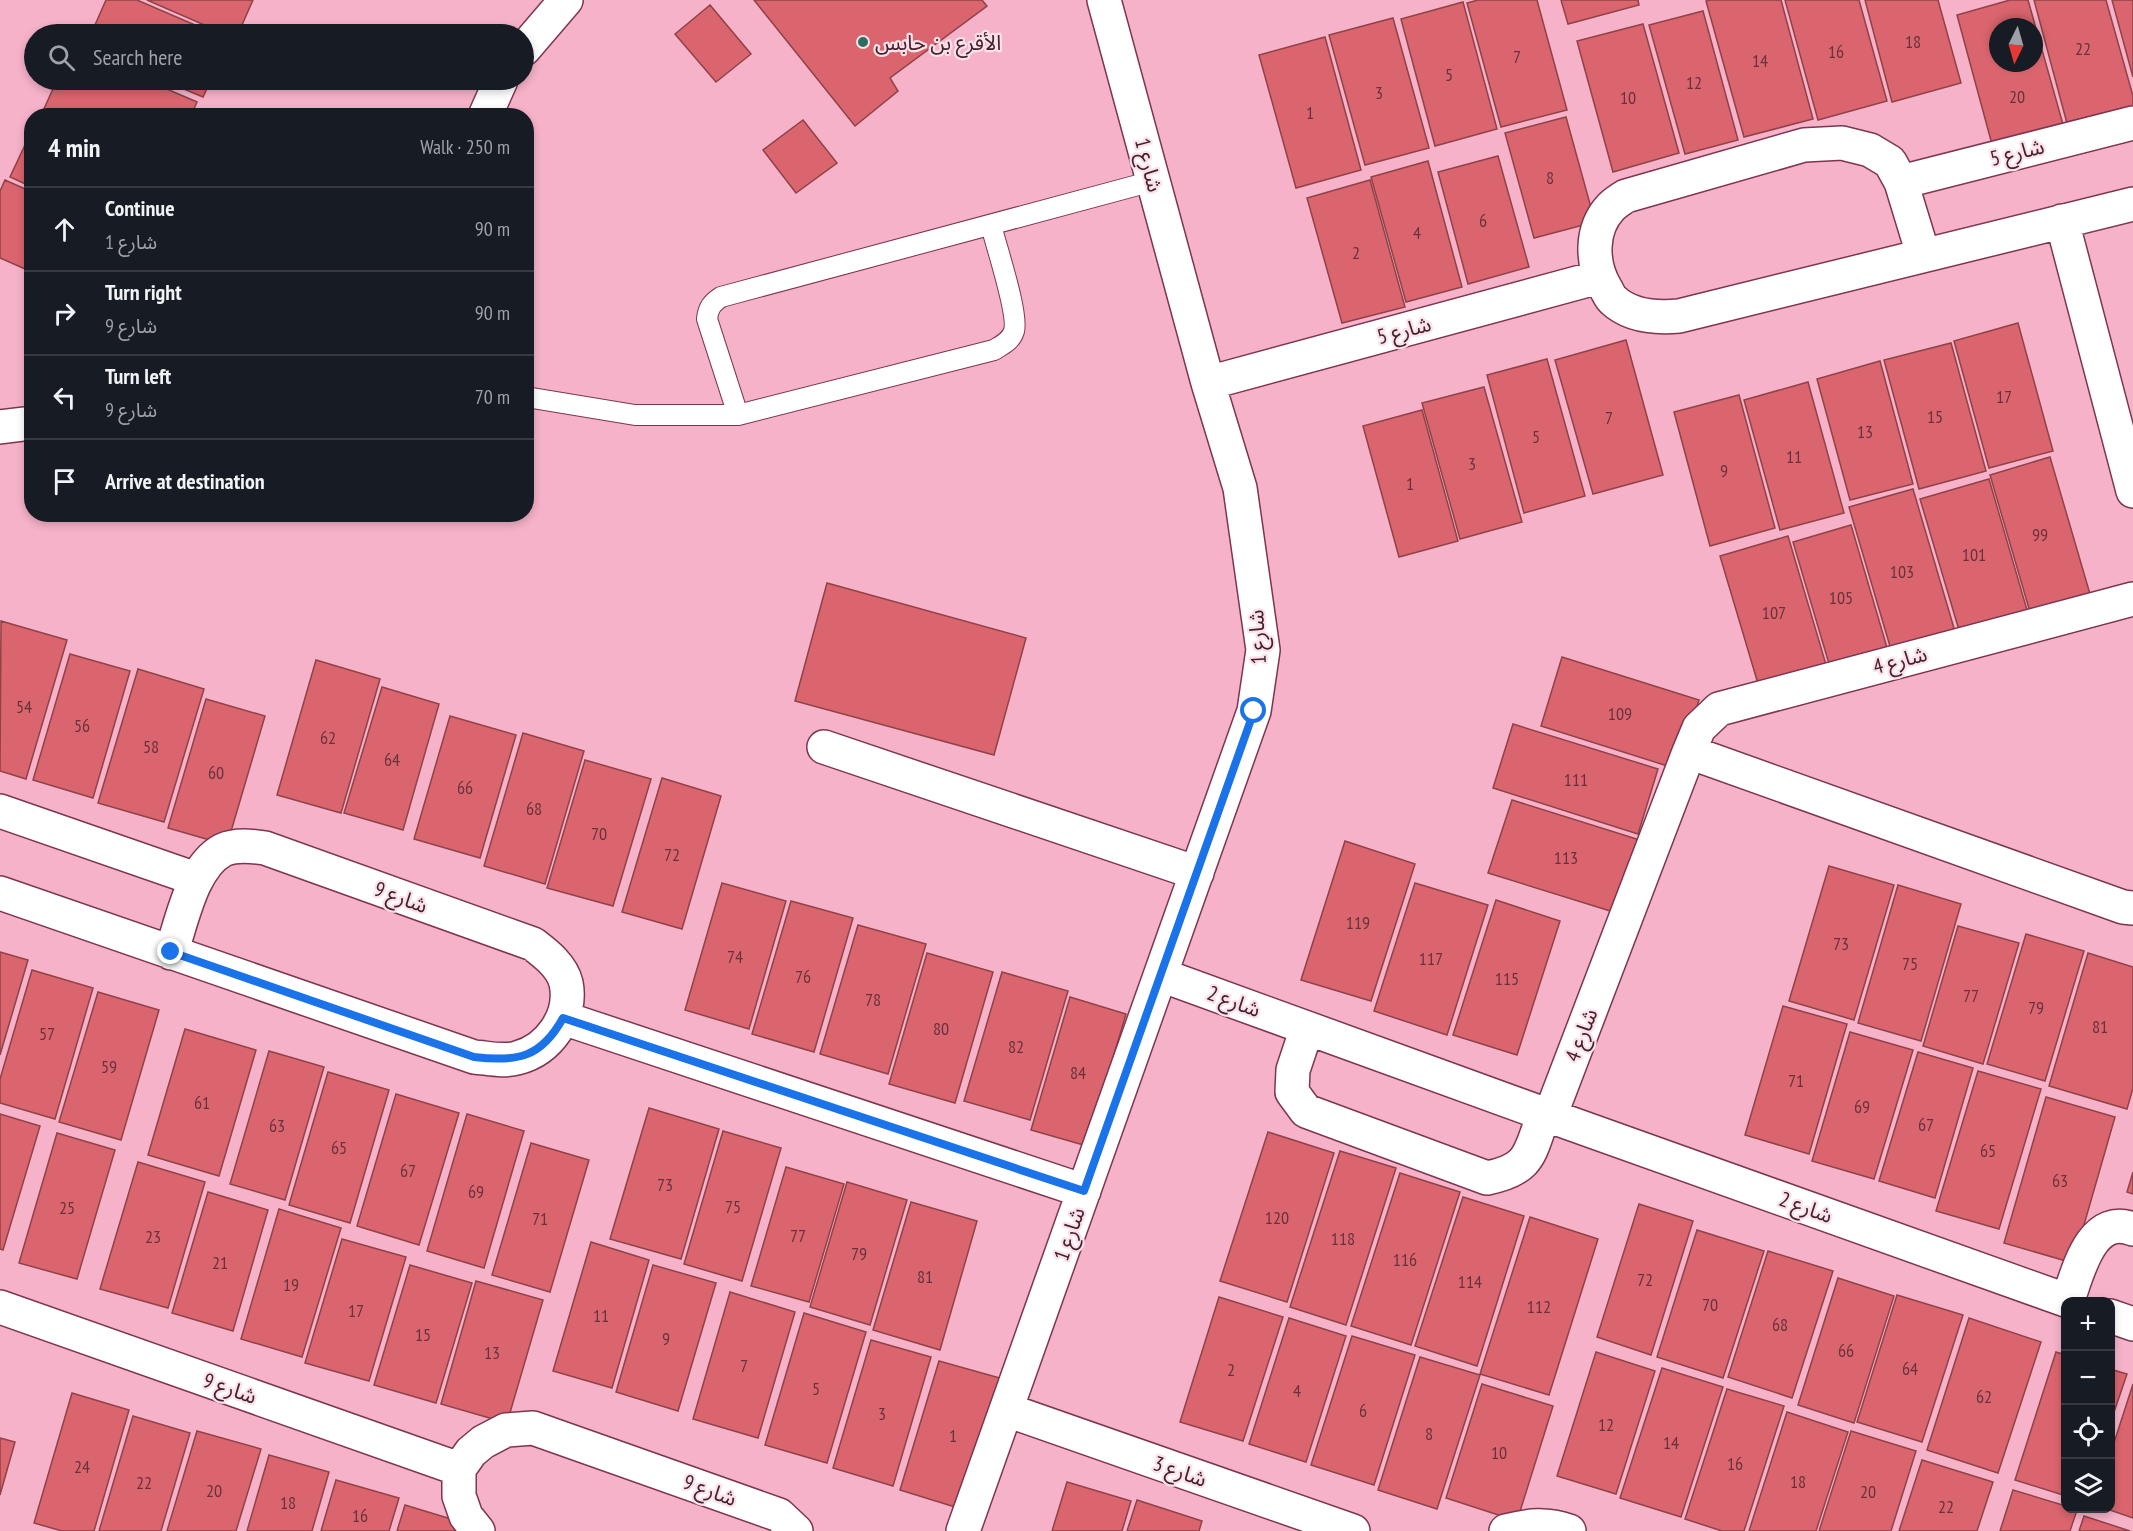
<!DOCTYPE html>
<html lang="en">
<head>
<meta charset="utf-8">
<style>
	body { margin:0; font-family:"PT Sans Narrow","Noto Sans Arabic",sans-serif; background:#20242c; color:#f1f3f6 }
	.controls { position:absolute; right:18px; bottom:18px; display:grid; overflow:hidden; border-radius:12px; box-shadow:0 3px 9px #0003 }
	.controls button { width:54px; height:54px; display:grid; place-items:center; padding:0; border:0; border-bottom:2px solid #363941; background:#171b24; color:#f1f3f6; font:30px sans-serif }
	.compass { position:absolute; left:1989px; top:18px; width:54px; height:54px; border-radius:50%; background:#171b24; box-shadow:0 3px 9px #0003; rotate:185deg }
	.stop { position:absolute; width:18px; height:18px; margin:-14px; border:4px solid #1a73e8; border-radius:50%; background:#fff }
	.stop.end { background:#1a73e8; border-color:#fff; box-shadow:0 2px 6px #0008 }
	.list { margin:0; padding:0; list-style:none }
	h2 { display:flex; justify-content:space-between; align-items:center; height:78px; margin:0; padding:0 24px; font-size:26px }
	h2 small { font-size:20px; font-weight:400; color:#9ea1a6 }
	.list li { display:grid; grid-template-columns:39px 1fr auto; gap:18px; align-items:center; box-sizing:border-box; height:84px; padding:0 24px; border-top:2px solid #363941 }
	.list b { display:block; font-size:22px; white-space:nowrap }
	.list p { margin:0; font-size:20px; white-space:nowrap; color:#9ea1a6 }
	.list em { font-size:20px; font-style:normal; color:#9ea1a6 }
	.icon { flex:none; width:33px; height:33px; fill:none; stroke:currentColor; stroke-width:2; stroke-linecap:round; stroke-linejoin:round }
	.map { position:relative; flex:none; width:2133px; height:1531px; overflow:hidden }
	.search { position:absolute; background:#171b24; box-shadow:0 3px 9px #0003; left:24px; top:24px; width:510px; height:66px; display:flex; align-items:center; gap:15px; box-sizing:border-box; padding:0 21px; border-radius:33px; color:#9ea1a6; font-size:22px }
	.panel { position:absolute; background:#171b24; box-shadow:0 3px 9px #0003; left:24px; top:108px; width:510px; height:414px; border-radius:24px }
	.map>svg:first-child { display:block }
</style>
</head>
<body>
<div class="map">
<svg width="2133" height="1531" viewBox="0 0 2133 1531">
	<rect width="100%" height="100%" fill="#f6b2c9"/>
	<path fill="#db656e" stroke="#8f4247" stroke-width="1.5" fill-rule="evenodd" d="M106 0H137L216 34H91Z
		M147 0H253L238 34H225Z
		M754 0H982L987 6 890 78 898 91 855 126Z
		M1478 0H1537L1567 110 1501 127 1467 3Z
		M1561 0H1638L1639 5 1568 24Z
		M1710 0H1781L1813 119 1744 137 1706 1Z
		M1785 0H1859L1887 101 1818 120Z
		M1865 0H1938L1961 83 1892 102Z
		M2010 0H2028L2064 128 1993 148 1957 15ZM1998 27H2034V63H1998Z
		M2034 0H2106L2133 96V109L2068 127Z
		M2112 0H2133V77Z
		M1463 2 1497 129 1435 146 1401 19Z
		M710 5 751 54 716 82 675 34Z
		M1703 11 1738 140 1685 154 1649 25Z
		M1393 18 1429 148 1365 165 1329 35Z
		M1643 24 1679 153 1613 172 1577 41Z
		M1325 37 1361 170 1296 188 1259 55Z
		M57 80H146L197 102 191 116H52L43 111Z
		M162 80H211L203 97Z
		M1566 117 1595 222 1534 238 1505 133Z
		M803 120 837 163 796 193 763 150Z
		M32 130V187L10 177Z
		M1498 156 1529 267 1468 284 1438 172Z
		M1428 161 1462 287 1406 302 1371 177Z
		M5 180 32 192V272L0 258V191Z
		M1370 180 1405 307 1342 323 1307 198Z
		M2018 323 2053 451 1989 468 1954 341Z
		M1626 340 1663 475 1593 494 1555 360Z
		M1951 343 1986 471 1919 489 1884 360Z
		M1547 359 1585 496 1524 513 1487 375Z
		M1880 361 1913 484 1850 500 1817 379Z
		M1808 382 1844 513 1780 530 1744 400Z
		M1484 387 1522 522 1460 539 1422 403Z
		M1739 395 1775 528 1710 546 1674 412Z
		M1422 410 1458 541 1399 557 1363 426Z
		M2050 457 2090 594 2030 612 1990 475Z
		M1989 479 2027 610 1959 630 1920 499Z
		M1913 489 1956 635 1892 653 1849 507Z
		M1851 525 1888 651 1830 667 1793 542Z
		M1788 536 1827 668 1759 687 1720 556Z
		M827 583 1026 638 994 755 795 701Z
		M1 621 67 640 26 779 0 771Z
		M70 654 130 671 93 798 33 780Z
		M1562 657 1699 700 1677 769 1541 726Z
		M316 660 380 679 341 813 277 795Z
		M138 669 204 689 164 822 98 803Z
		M382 687 439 704 403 830 344 813Z
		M206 699 265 716 227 845 168 828Z
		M450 716 516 735 480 858 414 839Z
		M1513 724 1658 769 1638 834 1493 788Z
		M523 733 584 751 545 884 484 866Z
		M585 760 651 779 613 906 547 888Z
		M662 778 721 796 682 929 622 912Z
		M1512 800 1643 841 1620 914 1488 873Z
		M1345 841 1415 864 1371 1001 1301 980Z
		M1829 866 1894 885 1854 1020 1789 1001Z
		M722 883 786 901 749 1029 685 1010Z
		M1415 883 1488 905 1447 1035 1374 1011Z
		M1898 885 1961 904 1921 1041 1858 1023Z
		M1496 900 1560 921 1517 1055 1453 1035Z
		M791 901 853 918 814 1052 752 1034Z
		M858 925 926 944 888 1074 820 1054Z
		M1958 926 2019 943 1983 1064 1923 1046Z
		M2026 934 2084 951 2045 1081 1987 1064Z
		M0 952 28 960 0 1055Z
		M927 953 993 972 955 1103 889 1084Z
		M2088 953 2133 967V1088L2127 1109 2049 1086Z
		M32 970 93 988 55 1119 0 1103V1079Z
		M1002 972 1068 991 1030 1120 964 1101Z
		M98 992 159 1010 121 1140 59 1122Z
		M1070 997 1126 1014 1087 1146 1031 1130Z
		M1783 1006 1847 1024 1809 1154 1745 1135Z
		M185 1029 256 1050 219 1176 148 1155Z
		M1850 1032 1913 1050 1874 1179 1812 1161Z
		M269 1051 324 1067 285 1200 230 1184Z
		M1918 1052 1973 1068 1935 1198 1879 1181Z
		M1978 1071 2041 1089 1999 1229 1936 1211Z
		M328 1072 389 1090 350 1223 289 1205Z
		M396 1094 459 1113 419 1245 357 1226Z
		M2046 1097 2115 1117 2073 1263 2004 1243Z
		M649 1108 719 1129 681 1259 610 1239Z
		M0 1114 40 1126 3 1250 0 1249Z
		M467 1114 524 1131 484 1268 427 1251Z
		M723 1131 781 1148 742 1281 684 1264Z
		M1268 1132 1334 1153 1287 1302 1220 1281Z
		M57 1133 115 1150 77 1279 19 1263Z
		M531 1143 589 1160 550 1292 492 1275Z
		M1340 1151 1396 1168 1346 1325 1290 1307Z
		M138 1162 205 1182 168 1308 100 1289Z
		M786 1167 844 1184 809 1302 751 1286Z
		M2133 1172V1194L2127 1192Z
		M1400 1173 1460 1192 1411 1345 1351 1326Z
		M847 1182 907 1200 870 1325 810 1307Z
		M208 1192 268 1210 233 1331 172 1313Z
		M1463 1197 1524 1216 1477 1366 1415 1346Z
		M911 1202 977 1221 940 1350 873 1330Z
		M1639 1204 1693 1221 1651 1355 1597 1337Z
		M279 1209 341 1228 302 1357 241 1339Z
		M1530 1217 1598 1239 1549 1395 1480 1374Z
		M1697 1230 1764 1251 1723 1378 1657 1357Z
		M342 1239 406 1257 369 1381 305 1363Z
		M591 1242 649 1260 612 1388 553 1371Z
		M1768 1251 1833 1271 1792 1398 1728 1377Z
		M410 1265 472 1283 436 1403 374 1385Z
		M653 1265 716 1283 678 1411 616 1392Z
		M1838 1278 1894 1296 1854 1423 1798 1405Z
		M476 1281 543 1300 507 1423 441 1404Z
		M730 1292 795 1312 758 1438 693 1419Z
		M1897 1295 1963 1315 1922 1442 1857 1422Z
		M1219 1297 1283 1317 1243 1441 1180 1422Z
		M804 1313 866 1332 827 1463 765 1445Z
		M1289 1318 1346 1336 1306 1462 1249 1444Z
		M1969 1318 2041 1342 1998 1473 1927 1450Z
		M1352 1336 1415 1355 1374 1485 1311 1465Z
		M871 1340 931 1357 893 1486 833 1468Z
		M1596 1352 1655 1371 1616 1494 1557 1476Z
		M2056 1352 2066 1355V1496L2015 1480Z
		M1420 1357 1480 1375 1437 1509 1378 1490Z
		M939 1361 1007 1380 968 1511 900 1490Z
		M1662 1368 1723 1387 1681 1517 1620 1498Z
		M2110 1369 2127 1374 2110 1424Z
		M1482 1384 1553 1406 1517 1521 1446 1498Z
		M2133 1384V1518L2104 1508H2110V1455Z
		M1727 1389 1784 1406 1744 1531H1722L1685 1519Z
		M72 1393 129 1410 94 1531H62L34 1523Z
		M1787 1412 1848 1432 1816 1531H1749Z
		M133 1416 190 1433 161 1531H99Z
		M197 1431 261 1449 236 1531H167Z
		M1851 1431 1916 1451 1891 1531H1819Z
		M0 1438 15 1442 0 1495Z
		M269 1455 329 1472 312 1531H247Z
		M1922 1460 1993 1482 1977 1531H1899Z
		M336 1480 399 1498 389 1531H321Z
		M1067 1482 1131 1501 1122 1531H1052Z
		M2013 1490 2066 1506V1508L2077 1510 2070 1531H2000Z
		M1137 1500 1202 1521 1199 1531H1127Z
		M405 1505 461 1522 458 1531H397Z
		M2084 1516 2130 1531H2079Z"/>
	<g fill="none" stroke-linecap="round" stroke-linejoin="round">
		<defs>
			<path id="service" d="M526 397 635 415H738L994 350C1002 345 1011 341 1014 331 1019 314 996 246 991 225
				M738 415 707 319C708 308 712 303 721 297L1153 181"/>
			<path id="minor" d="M524 49 566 0
				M485 116 501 80
				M1901 182 2133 123
				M2062 221 2133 491
				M1923 254 1901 182 1890 162 1870 150 1842 143 1804 145 1626 196C1621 199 1615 203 1611 207 1590 229 1591 264 1606 289 1608 292 1610 298 1613 300 1631 317 1657 318 1679 316L2133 204
				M1208 383 1599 277
				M0 427 32 423
				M824 747 1197 873
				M1689 752 2123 907 2133 908
				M0 811 196 879
				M0 893 474 1057C488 1058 503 1062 517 1058 549 1050 573 1016 566 983 562 966 546 954 533 944L265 848C252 846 236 844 223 850 192 866 182 921 171 953
				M1161 975 1544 1114 2071 1302
				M563 1018 1084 1191
				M1307 1028 1293 1070 1292 1092 1306 1111 1487 1178C1532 1169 1529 1153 1544 1114
				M1550 1116 1689 752 1699 728 1719 709 2133 599
				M2068 1300C2078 1272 2091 1213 2133 1229
				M0 1307 459 1469
				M2110 1316 2133 1324
				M1007 1410 1353 1531
				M478 1531 466 1516 459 1496V1469L471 1452 483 1442 506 1430 533 1428 779 1515 796 1531
				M963 1531 1254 711 1263 650 1240 488 1208 383 1104 0
				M1506 1531C1529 1525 1546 1523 1569 1531"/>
		</defs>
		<use href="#service" stroke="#7d3552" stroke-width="22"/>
		<use href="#minor" stroke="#7d3552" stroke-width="36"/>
		<use href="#service" stroke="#fff" stroke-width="20"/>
		<use href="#minor" stroke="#fff" stroke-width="33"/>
	</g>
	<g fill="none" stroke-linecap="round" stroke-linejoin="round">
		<path stroke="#1a73e8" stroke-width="8" d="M171 952 474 1057C517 1062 541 1058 563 1018L1084 1191 1254 711"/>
	</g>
	<circle fill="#2a6e60" stroke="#fce1e9" stroke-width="2" cx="863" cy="42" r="6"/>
	<g text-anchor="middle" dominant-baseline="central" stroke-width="4.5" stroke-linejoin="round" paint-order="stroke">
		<g font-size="18" fill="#68323d">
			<text x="1913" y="41">18</text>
			<text x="2083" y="48">22</text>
			<text x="1836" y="51">16</text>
			<text x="1517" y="56">7</text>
			<text x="1760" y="60">14</text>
			<text x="1449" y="74">5</text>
			<text x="1694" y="82">12</text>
			<text x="1379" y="92">3</text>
			<text x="2017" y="96">20</text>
			<text x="1628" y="97">10</text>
			<text x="1310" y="112">1</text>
			<text x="1550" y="177">8</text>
			<text x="1483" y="220">6</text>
			<text x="1417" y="232">4</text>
			<text x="1356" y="252">2</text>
			<text x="2004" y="396">17</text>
			<text x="1935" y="416">15</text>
			<text x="1609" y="417">7</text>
			<text x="1865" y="431">13</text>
			<text x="1536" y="436">5</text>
			<text x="1794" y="456">11</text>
			<text x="1472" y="463">3</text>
			<text x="1724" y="470">9</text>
			<text x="1410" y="483">1</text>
			<text x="2040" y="534">99</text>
			<text x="1974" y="554">101</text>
			<text x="1902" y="571">103</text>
			<text x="1841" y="597">105</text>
			<text x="1774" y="612">107</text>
			<text x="24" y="706">54</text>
			<text x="1620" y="713">109</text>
			<text x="82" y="725">56</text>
			<text x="328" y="737">62</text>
			<text x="151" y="746">58</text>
			<text x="392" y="759">64</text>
			<text x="216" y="772">60</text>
			<text x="1576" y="779">111</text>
			<text x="465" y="787">66</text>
			<text x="534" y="808">68</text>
			<text x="599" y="833">70</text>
			<text x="672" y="854">72</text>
			<text x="1566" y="857">113</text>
			<text x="1358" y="922">119</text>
			<text x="1841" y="943">73</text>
			<text x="735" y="956">74</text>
			<text x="1431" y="958">117</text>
			<text x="1910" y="963">75</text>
			<text x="803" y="976">76</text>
			<text x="1507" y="978">115</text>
			<text x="1971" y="995">77</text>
			<text x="873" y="999">78</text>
			<text x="2036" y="1007">79</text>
			<text x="2100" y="1026">81</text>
			<text x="941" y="1028">80</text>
			<text x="47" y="1033">57</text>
			<text x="1016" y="1046">82</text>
			<text x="109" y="1066">59</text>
			<text x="1078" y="1072">84</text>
			<text x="1796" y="1080">71</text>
			<text x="202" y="1102">61</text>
			<text x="1862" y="1106">69</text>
			<text x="1926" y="1124">67</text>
			<text x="277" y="1125">63</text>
			<text x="339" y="1147">65</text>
			<text x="1988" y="1150">65</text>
			<text x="408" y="1170">67</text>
			<text x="2060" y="1180">63</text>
			<text x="665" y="1184">73</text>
			<text x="476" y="1191">69</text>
			<text x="733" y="1206">75</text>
			<text x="67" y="1207">25</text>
			<text x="1277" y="1217">120</text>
			<text x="540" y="1218">71</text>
			<text x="798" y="1235">77</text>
			<text x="153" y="1236">23</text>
			<text x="1343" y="1238">118</text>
			<text x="859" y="1253">79</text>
			<text x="1405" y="1259">116</text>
			<text x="220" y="1262">21</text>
			<text x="925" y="1276">81</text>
			<text x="1645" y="1279">72</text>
			<text x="1470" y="1281">114</text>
			<text x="291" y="1284">19</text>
			<text x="1710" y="1304">70</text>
			<text x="1539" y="1306">112</text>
			<text x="356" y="1310">17</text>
			<text x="601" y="1315">11</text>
			<text x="1780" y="1324">68</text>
			<text x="423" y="1334">15</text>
			<text x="666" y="1338">9</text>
			<text x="1846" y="1350">66</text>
			<text x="492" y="1352">13</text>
			<text x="744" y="1365">7</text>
			<text x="1910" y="1368">64</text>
			<text x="1231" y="1369">2</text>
			<text x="816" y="1388">5</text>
			<text x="1297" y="1390">4</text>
			<text x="1984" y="1396">62</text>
			<text x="1363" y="1410">6</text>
			<text x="882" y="1413">3</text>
			<text x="1606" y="1424">12</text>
			<text x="1429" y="1433">8</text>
			<text x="953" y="1435">1</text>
			<text x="1671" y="1442">14</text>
			<text x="1499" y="1452">10</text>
			<text x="1735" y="1463">16</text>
			<text x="82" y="1466">24</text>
			<text x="1798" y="1481">18</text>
			<text x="144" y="1482">22</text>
			<text x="214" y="1490">20</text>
			<text x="1868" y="1491">20</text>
			<text x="288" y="1502">18</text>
			<text x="1946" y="1506">22</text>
			<text x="360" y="1515">16</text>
		</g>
		<g font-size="21" fill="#41212d" stroke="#fce1e9" text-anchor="start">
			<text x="875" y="42">الأقرع بن حابس</text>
		</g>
		<g font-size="21" fill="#41212d" stroke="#fce1e9">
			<text transform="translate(2017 152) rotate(-14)">شارع 5</text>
			<text transform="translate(1149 165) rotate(75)">شارع 1</text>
			<text transform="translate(1404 330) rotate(-15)">شارع 5</text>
			<text transform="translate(1257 637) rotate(-93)">شارع 1</text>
			<text transform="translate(1900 660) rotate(-15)">شارع 4</text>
			<text transform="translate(401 897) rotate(20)">شارع 9</text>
			<text transform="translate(1234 1001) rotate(20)">شارع 2</text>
			<text transform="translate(1581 1035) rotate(-69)">شارع 4</text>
			<text transform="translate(1806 1207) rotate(20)">شارع 2</text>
			<text transform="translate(1069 1234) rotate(-71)">شارع 1</text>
			<text transform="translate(230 1388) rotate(19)">شارع 9</text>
			<text transform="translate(1180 1471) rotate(19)">شارع 3</text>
			<text transform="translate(710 1490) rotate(20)">شارع 9</text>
		</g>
	</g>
</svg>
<div class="controls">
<button>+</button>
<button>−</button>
<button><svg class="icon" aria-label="locate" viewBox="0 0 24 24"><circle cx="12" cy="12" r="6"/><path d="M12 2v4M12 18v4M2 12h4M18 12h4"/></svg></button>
<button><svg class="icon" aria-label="layers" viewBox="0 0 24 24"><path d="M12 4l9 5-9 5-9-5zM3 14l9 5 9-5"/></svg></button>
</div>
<svg class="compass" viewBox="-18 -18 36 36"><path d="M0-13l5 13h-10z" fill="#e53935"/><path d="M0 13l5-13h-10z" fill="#9ea1a6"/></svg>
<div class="stop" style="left:1254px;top:711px"></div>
<div class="stop end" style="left:171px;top:952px"></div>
<div class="search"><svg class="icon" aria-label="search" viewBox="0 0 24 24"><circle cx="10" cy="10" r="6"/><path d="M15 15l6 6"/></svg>Search here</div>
<section class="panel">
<h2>4 min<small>Walk · 250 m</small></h2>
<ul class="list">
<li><svg class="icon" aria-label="ahead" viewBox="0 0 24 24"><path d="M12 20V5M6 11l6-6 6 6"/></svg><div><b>Continue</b><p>شارع 1</p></div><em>90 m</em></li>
<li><svg class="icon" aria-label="right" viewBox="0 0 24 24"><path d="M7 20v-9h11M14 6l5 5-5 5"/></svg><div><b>Turn right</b><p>شارع 9</p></div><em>90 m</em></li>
<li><svg class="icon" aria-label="left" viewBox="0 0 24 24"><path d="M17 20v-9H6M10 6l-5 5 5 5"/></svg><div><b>Turn left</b><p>شارع 9</p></div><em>70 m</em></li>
<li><svg class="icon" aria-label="arrive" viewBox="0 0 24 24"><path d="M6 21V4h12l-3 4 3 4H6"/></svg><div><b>Arrive at destination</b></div></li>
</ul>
</section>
</div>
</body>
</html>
